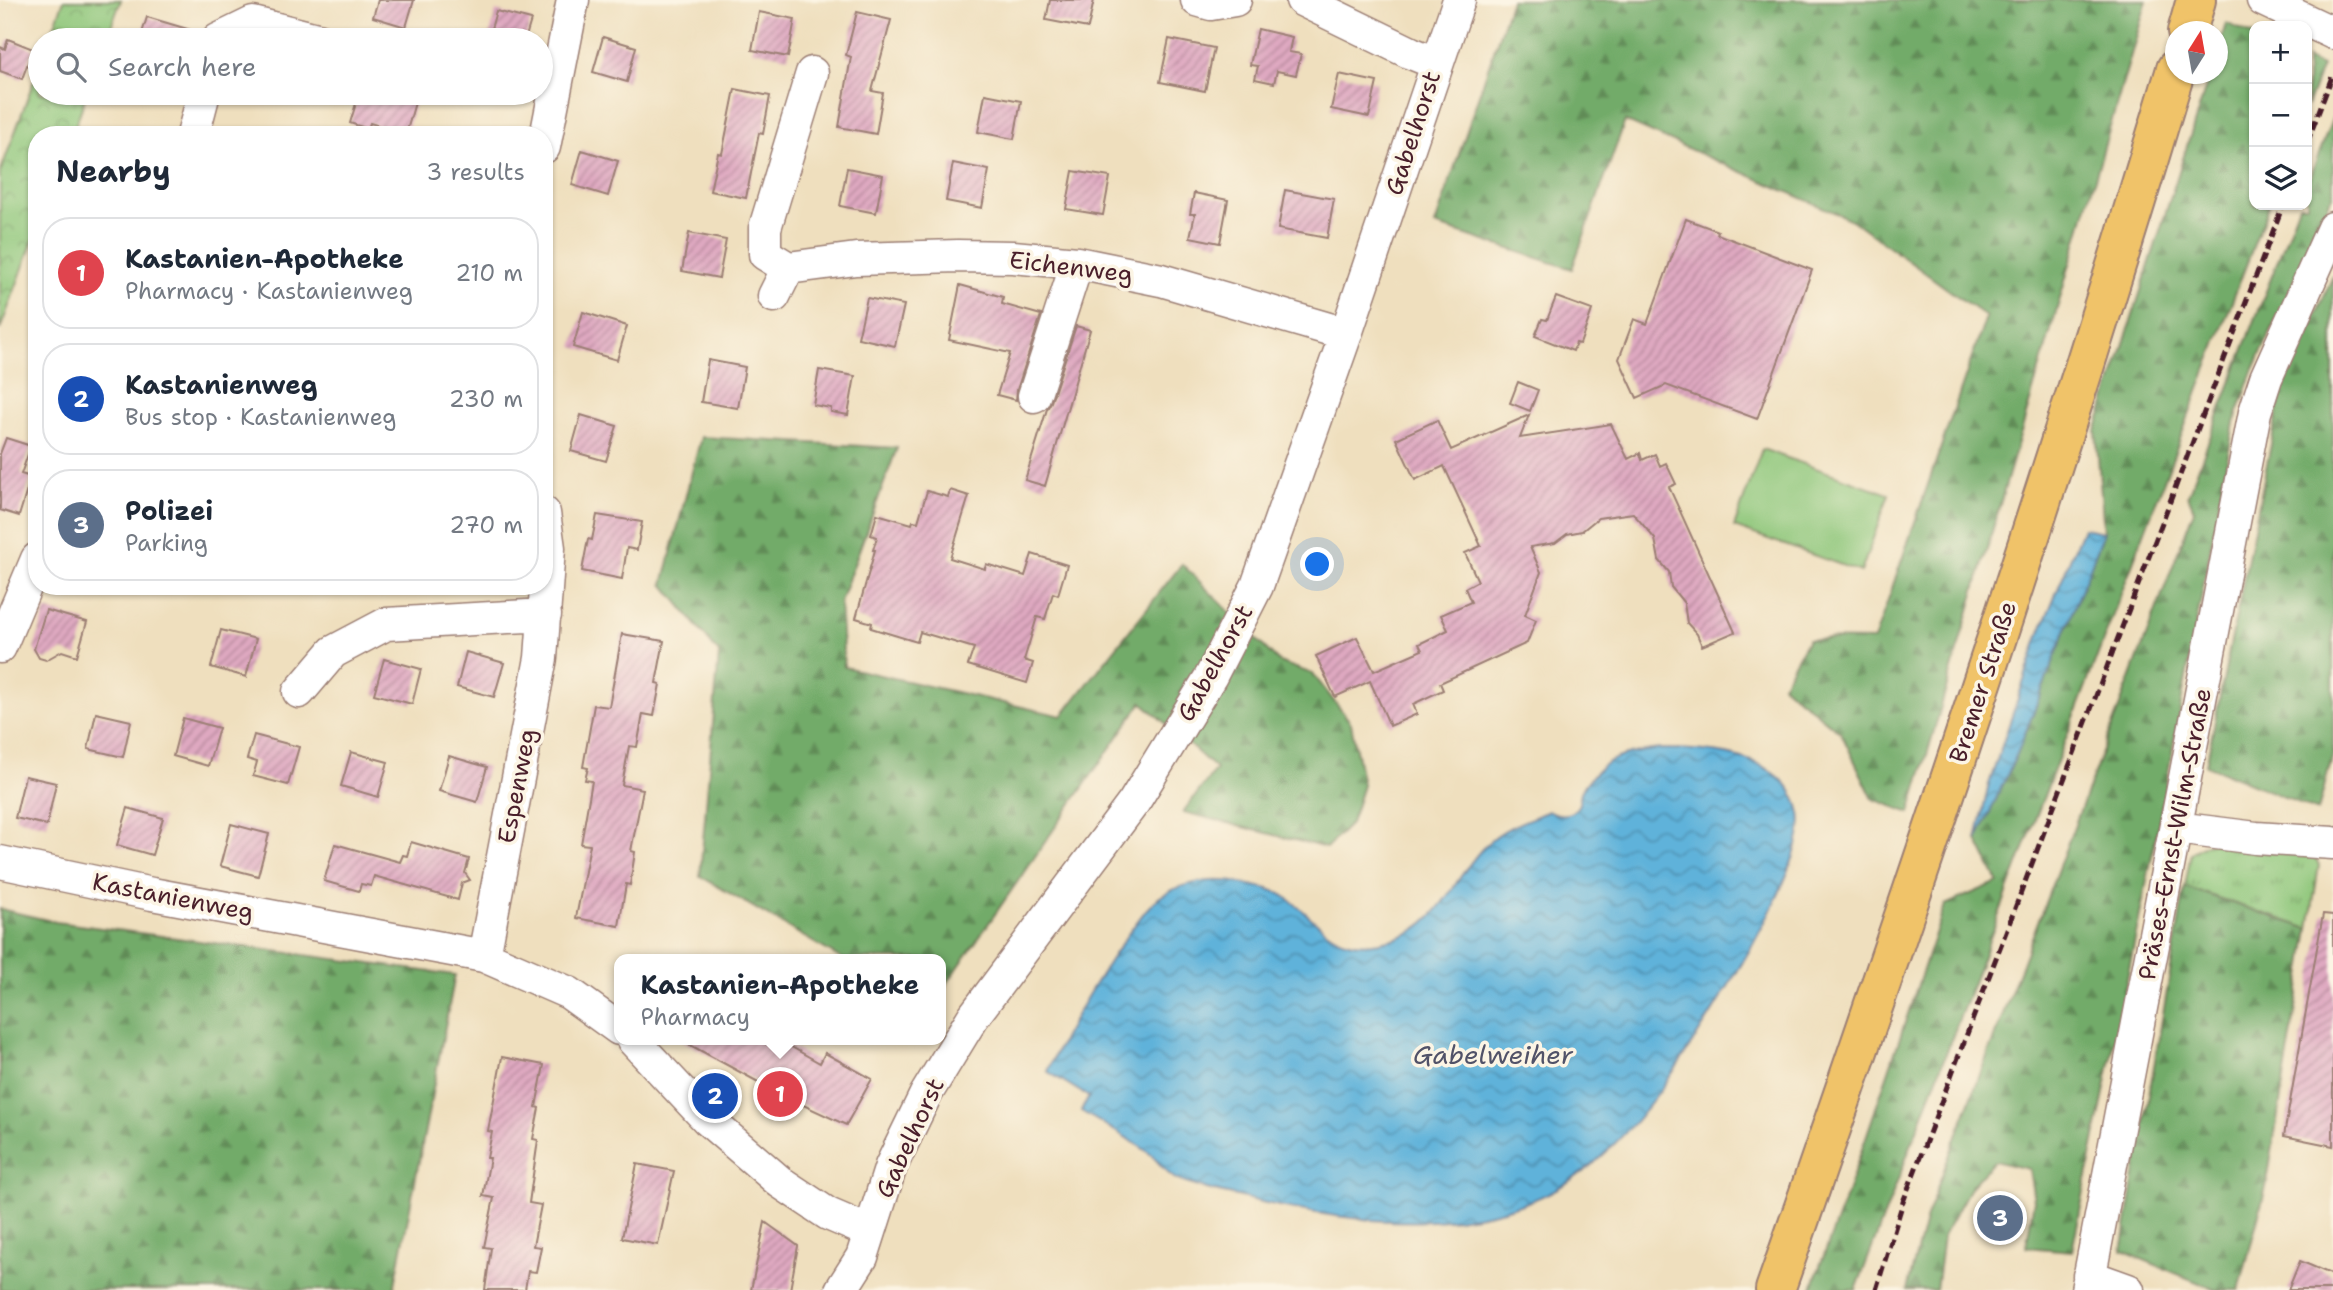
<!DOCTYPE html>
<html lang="en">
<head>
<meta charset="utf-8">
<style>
	body { margin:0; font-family:"Shantell Sans",sans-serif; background:#f2f2f3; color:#1f2937 }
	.controls { position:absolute; right:21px; top:21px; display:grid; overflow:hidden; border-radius:14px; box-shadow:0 2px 5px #0004 }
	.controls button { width:63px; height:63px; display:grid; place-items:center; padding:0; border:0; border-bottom:2px solid #e0e1e3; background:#fff; color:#1f2937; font:35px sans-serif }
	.compass { position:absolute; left:2165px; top:21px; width:63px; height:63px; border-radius:50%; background:#fff; box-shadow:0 2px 5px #0004; rotate:11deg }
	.you { position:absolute; left:1318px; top:565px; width:24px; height:24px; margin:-18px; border:5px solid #fff; border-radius:50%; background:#1a73e8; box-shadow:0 0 0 10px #1a73e833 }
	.badge { display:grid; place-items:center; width:46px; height:46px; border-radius:50%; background:#ea580c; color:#fff; font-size:23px; font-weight:700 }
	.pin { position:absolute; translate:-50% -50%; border:4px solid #fff; box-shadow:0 2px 7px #0006 }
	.popup { position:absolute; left:614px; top:954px; width:332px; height:91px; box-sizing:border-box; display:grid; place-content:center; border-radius:14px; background:#fff; filter:drop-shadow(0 2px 5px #0005); font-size:23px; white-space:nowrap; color:#747a83 }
	.popup b { font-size:26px; color:#1f2937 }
	.popup::after { content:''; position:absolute; left:50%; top:100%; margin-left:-14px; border:14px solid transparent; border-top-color:#fff }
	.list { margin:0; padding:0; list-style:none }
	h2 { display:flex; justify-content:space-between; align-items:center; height:91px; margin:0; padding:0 28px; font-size:30px }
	h2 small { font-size:23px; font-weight:400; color:#747a83 }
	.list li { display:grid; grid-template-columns:46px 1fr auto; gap:21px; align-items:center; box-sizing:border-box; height:112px; margin:0 14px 14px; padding:0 14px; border:2px solid #e0e1e3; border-radius:28px }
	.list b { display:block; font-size:26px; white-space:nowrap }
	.list p { margin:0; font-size:23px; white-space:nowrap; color:#747a83 }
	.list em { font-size:23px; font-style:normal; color:#747a83 }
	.icon { flex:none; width:38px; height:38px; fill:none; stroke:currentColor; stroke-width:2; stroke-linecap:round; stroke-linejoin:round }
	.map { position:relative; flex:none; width:2333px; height:1290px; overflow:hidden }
	.search { position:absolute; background:#fff; box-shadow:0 2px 5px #0004; left:28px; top:28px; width:525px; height:77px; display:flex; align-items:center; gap:18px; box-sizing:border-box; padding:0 24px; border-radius:38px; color:#747a83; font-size:26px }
	.panel { position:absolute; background:#fff; box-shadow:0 2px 5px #0004; left:28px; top:126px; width:525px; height:469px; border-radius:28px }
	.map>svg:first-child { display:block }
</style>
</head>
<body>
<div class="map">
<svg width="2333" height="1290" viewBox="0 0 2333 1290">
	<defs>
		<pattern id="grass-tufts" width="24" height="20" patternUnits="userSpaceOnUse" patternTransform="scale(1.75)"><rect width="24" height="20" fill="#8dc679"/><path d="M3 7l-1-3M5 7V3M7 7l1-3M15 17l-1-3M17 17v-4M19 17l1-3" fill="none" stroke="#75a063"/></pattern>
		<pattern id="forest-firs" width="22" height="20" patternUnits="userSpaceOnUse" patternTransform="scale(1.75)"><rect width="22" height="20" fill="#72ab69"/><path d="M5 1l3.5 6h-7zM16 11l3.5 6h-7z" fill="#608b57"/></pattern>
		<pattern id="park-crowns" width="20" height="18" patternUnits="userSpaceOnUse" patternTransform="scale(1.75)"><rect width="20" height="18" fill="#8dc679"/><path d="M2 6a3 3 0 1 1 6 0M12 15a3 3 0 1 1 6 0" fill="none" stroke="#75a063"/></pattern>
		<pattern id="water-waves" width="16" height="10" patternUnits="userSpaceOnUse" patternTransform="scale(1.75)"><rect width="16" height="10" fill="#5eb2da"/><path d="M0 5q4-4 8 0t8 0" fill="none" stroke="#5090b1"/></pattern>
		<pattern id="building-hatch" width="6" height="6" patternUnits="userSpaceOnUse" patternTransform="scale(1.75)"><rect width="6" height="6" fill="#dfa9c1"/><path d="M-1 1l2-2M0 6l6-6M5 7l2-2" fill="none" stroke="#b7899d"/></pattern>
	</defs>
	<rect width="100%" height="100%" fill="#fcf5e5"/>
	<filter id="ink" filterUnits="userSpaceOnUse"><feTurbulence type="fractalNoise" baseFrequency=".0143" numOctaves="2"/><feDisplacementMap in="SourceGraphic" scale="14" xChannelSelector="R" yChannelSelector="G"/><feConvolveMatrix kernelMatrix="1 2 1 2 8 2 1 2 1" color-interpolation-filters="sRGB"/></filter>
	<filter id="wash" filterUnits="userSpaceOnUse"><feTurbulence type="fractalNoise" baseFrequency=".00686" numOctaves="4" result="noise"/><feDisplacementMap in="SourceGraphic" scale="28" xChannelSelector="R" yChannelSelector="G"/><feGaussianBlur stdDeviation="1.57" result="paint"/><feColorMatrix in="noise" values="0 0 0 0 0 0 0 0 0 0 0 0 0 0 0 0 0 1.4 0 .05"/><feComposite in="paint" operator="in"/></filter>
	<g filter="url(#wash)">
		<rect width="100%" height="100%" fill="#efdfbe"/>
		<path fill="url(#grass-tufts)" stroke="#6c7252" stroke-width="2" d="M2208 843 2307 846 2319 865 2309 929 2185 887 2191 853Z"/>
		<path fill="url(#forest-firs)" stroke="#5e654a" stroke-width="2" d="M1511 0H2147L1910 813 1873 799 1841 733 1782 685 1808 639 1874 640 1986 317 1852 220 1625 121 1572 269 1435 225Z
			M2226 23 2254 35V205H2269L1856 1290H1811L1846 1196 1945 905 1998 882 1977 840 2017 754 2104 532 2096 431 2210 74H2218V51Z
			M2307 59 2322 66 2307 106Z
			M2333 117V194L2254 369 2234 423 2159 821 2072 1251 2026 1247 2034 1200 2029 1169 1994 1161 1971 1186 1943 1236 1936 1290H1907L1926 1217 2194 510 2188 495 2299 205H2307V185Z
			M2333 276V753L2318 811 2206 765 2282 390Z
			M701 437 897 448 840 602 844 667 1062 716 1182 564 1279 662 1313 674 1351 723 1363 785 1351 823 1326 848 1183 812 1216 769 1142 702 941 992V959H842L700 876 719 653 663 584Z
			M2185 887 2309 929 2266 1187 2239 1290H2216L2122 1251Z
			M0 909 56 922 455 975 394 1290H0Z"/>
		<path fill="url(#park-crowns)" stroke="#6c7252" stroke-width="2" d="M64 0H121L106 40H49Z
			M40 64V93H87L72 135H37V230L0 330V173Z"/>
		<path fill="#8dc679" stroke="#6c7252" stroke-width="2" d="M1762 449 1889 494 1861 572 1734 527Z"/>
		<path fill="url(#water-waves)" stroke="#546882" stroke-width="2" d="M2083 528 2104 532 2017 754 1977 840 1988 787 2041 630Z
			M1661 749C1709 749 1787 753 1800 813 1808 852 1749 953 1727 988 1688 1051 1649 1116 1593 1164 1499 1243 1359 1226 1249 1199 1226 1193 1200 1189 1178 1180 1166 1175 1159 1161 1149 1153 1128 1137 1104 1125 1081 1111L1089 1097 1047 1071C1070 1023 1097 978 1128 934 1138 921 1149 903 1163 895 1187 880 1219 878 1245 884 1259 887 1274 889 1286 897 1329 929 1335 956 1397 938 1442 924 1456 872 1488 843 1505 827 1527 820 1549 811 1559 816 1571 817 1578 806 1581 801 1579 795 1582 790 1585 784 1594 774 1599 769 1615 754 1640 752 1661 749Z"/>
		<g id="blocks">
			<path fill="url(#building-hatch)" d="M378 0H414L406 27 373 17Z
				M1050 0H1094L1088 28 1046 20Z
				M496 11 531 20 525 40H488Z
				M759 12 795 19 788 57 752 50Z
				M857 12 891 20 872 91 883 93 876 134 839 127 851 57 846 55Z
				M147 17 201 33 200 40H140Z
				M1258 29 1292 37 1289 52 1301 54 1296 75 1277 71 1274 83 1255 79 1258 66 1250 65Z
				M603 37 636 47 627 82 593 72Z
				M8 39 33 49 22 79 0 71V47L5 49Z
				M1169 39 1214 48 1205 91 1160 82Z
				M1339 74 1377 82 1369 117 1331 109Z
				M735 89 770 96 763 134 759 133 746 198 710 191 718 153 722 154Z
				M377 93H395L416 99 406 134 370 123 368 129 350 123 358 97 375 102Z
				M985 94 1021 101 1014 139 978 132Z
				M582 150 618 161 608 196 572 185Z
				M953 163 989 170 982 208 946 201Z
				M847 168 883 175 876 213 840 206Z
				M1073 171 1110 177 1103 215 1066 209Z
				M1285 190 1334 199 1327 238 1278 229Z
				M1194 193 1228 200 1220 243 1190 237 1195 214H1190Z
				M1686 219 1718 231 1717 234 1812 270 1757 419 1666 385 1637 398 1619 359 1634 319 1647 324Z
				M689 233 726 240 719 278 682 271Z
				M960 285 1003 297 1002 304 1041 315 1017 390 1016 400 997 395 1010 353 949 340Z
				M1556 297 1592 310 1580 344 1576 343 1573 351 1535 336 1542 319 1547 320Z
				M867 298 904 305 895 346 858 338Z
				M583 312 627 326 617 360 573 347Z
				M1076 326 1090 330 1045 486 1025 480 1047 409 1051 402Z
				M708 360 745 367 738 408 701 402Z
				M819 370 855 376 848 415 831 412V408L813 405Z
				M1518 382 1538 390 1530 411 1510 403Z
				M581 415 617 426 606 461 571 451Z
				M1529 415 1520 438 1611 424 1628 459 1640 453 1642 460 1655 454 1660 466 1666 463 1676 484 1669 487 1735 632 1702 646 1697 634 1687 623 1684 603 1671 587 1669 572 1659 560 1655 539 1633 513 1598 518 1582 531 1567 534 1555 543 1530 547 1541 572 1525 615 1536 620 1527 643 1440 683 1443 690 1413 704 1417 714 1390 726 1370 681 1335 697 1316 656 1357 637 1374 671 1422 650 1419 644 1448 630 1441 615 1471 602 1465 588 1478 581 1465 553 1481 546 1444 466 1415 480 1396 439 1437 420 1451 450Z
				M6 438 31 446 21 474 31 477 19 516 0 510V454Z
				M950 490 969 496 950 558 985 569 986 564 1025 576 1032 554 1067 565 1058 595 1053 593 1045 619 1037 617 1024 660 1033 663 1027 683 968 665 974 648 920 632 917 642 871 628 872 623 856 618 875 550H873L877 537 871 535 877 514 912 524 913 521 918 522 927 491 948 497Z
				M597 515 642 522 637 550 627 548 622 579 582 571 588 539 592 540Z
				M46 610 87 622 77 656 62 651 46 660 39 658 34 649Z
				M221 630 256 639 246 677 211 667Z
				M622 634 664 641 656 683 660 684 654 716 643 714 637 747 629 746 622 785 643 789 631 851 635 852 630 885 626 884 619 926 576 918 590 845 581 844 592 781 585 780 588 768 583 767 594 705 609 707Z
				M466 652 504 663 494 697 457 687Z
				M384 659 421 669 412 704 374 694Z
				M96 713 131 721 123 757 88 749Z
				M183 718 219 728 208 766 173 756Z
				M254 735 299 747 288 785 253 776 257 762 247 759Z
				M351 752 388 762 378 797 341 786Z
				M449 756 487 767 477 802 439 791Z
				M25 776 56 783 47 825 15 818Z
				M128 808 163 818 152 855 117 845Z
				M231 824 269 834 258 876 220 866Z
				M411 842 469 859 465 873 470 880 462 883 458 900 374 876 371 886 361 884 359 891 324 881 335 844 400 862 403 855 407 856Z
				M2323 914 2333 915V1146L2284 1136Z
				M681 1040H759L774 1048 779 1040 820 1063 825 1053 872 1079 846 1125 797 1102 781 1106 766 1098 762 1084Z
				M502 1057 544 1065 536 1107 539 1108 533 1139 538 1140 529 1203 541 1205 533 1246 541 1247 536 1272 528 1271 525 1290H485L491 1248 484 1247 494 1198 483 1196 490 1158H487L492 1132 488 1131Z
				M637 1164 674 1171 658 1245 622 1238Z
				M765 1222 798 1246 790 1290H751Z
				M2300 1261 2333 1275V1290H2288Z"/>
		</g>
	</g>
	<g filter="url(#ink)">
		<use href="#blocks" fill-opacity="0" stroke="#9c7f74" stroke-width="2"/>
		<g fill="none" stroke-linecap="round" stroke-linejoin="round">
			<defs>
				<path id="minor" d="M1197 0 1211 4 1235 0
					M1302 0 1411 53 1436 63
					M2263 0 2333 33
					M218 40 253 23 321 40
					M812 73 765 228V254L788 268 856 259 958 256 1013 257 1077 263 1161 280 1346 334
					M193 135 204 93
					M544 147 573 0
					M774 296 788 268
					M1034 396 1077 263
					M0 647 37 559
					M299 692 333 652 386 624 545 615
					M2176 828 2256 838 2333 843
					M0 862 152 894 484 956 569 993 619 1029
					M484 956 541 658 549 548 544 513
					M633 1040 708 1120 780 1182 828 1214 870 1232
					M2089 1276 2128 1290
					M841 1290 862 1257 891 1166 926 1094 973 1017 1134 802 1211 676 1257 586 1346 334 1459 0
					M2087 1290 2255 412 2266 378 2333 228"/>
				<path id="major" d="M2187 32 2196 0
					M1775 1290C1917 885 2053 480 2176 69"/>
			</defs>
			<use href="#minor" stroke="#9c7f74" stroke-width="35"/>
			<use href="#major" stroke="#9c7f74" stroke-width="42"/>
			<use href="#minor" stroke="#fff" stroke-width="32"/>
			<use href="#major" stroke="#f0c369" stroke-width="38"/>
			<path stroke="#4a1f2b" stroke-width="5" stroke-dasharray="10 5" stroke-linecap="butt" d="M2307 143 2333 74
				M1876 1290 1903 1202 2283 205"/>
		</g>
	</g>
	<g text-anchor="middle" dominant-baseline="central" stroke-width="7" stroke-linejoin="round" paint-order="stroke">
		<g font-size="24" fill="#4a1f2b" stroke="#fcf5e5">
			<text transform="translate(1413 133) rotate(-72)">Gabelhorst</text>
			<text transform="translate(1071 267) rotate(7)">Eichenweg</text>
			<text transform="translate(1215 663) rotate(-61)">Gabelhorst</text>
			<text transform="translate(1983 682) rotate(-72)">Bremer Straße</text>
			<text transform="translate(517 786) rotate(-79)">Espenweg</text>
			<text transform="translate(2175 834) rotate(-79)">Präses-Ernst-Wilm-Straße</text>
			<text transform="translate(173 897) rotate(11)">Kastanienweg</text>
			<text transform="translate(910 1138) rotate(-65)">Gabelhorst</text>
		</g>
		<g font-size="26" font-style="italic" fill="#515268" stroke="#fcf5e5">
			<text x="1493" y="1054">Gabelweiher</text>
		</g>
	</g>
</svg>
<div class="controls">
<button>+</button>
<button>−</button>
<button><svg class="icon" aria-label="layers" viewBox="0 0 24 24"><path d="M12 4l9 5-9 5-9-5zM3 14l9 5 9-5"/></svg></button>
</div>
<svg class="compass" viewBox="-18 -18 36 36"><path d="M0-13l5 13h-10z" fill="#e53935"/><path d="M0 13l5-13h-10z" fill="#747a83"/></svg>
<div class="you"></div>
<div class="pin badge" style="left:780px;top:1094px;background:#e0444e">1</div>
<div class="popup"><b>Kastanien-Apotheke</b>Pharmacy</div>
<div class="pin badge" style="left:715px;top:1096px;background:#1a4fb4">2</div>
<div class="pin badge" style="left:2000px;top:1218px;background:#5c6f8a">3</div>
<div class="search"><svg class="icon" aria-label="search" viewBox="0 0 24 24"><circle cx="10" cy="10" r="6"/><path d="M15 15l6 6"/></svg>Search here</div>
<section class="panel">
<h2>Nearby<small>3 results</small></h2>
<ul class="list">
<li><span class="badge" style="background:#e0444e">1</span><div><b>Kastanien-Apotheke</b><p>Pharmacy · Kastanienweg</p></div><em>210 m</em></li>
<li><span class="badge" style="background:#1a4fb4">2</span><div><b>Kastanienweg</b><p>Bus stop · Kastanienweg</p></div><em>230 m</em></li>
<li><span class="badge" style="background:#5c6f8a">3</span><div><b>Polizei</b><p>Parking</p></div><em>270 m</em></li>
</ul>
</section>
</div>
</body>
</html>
